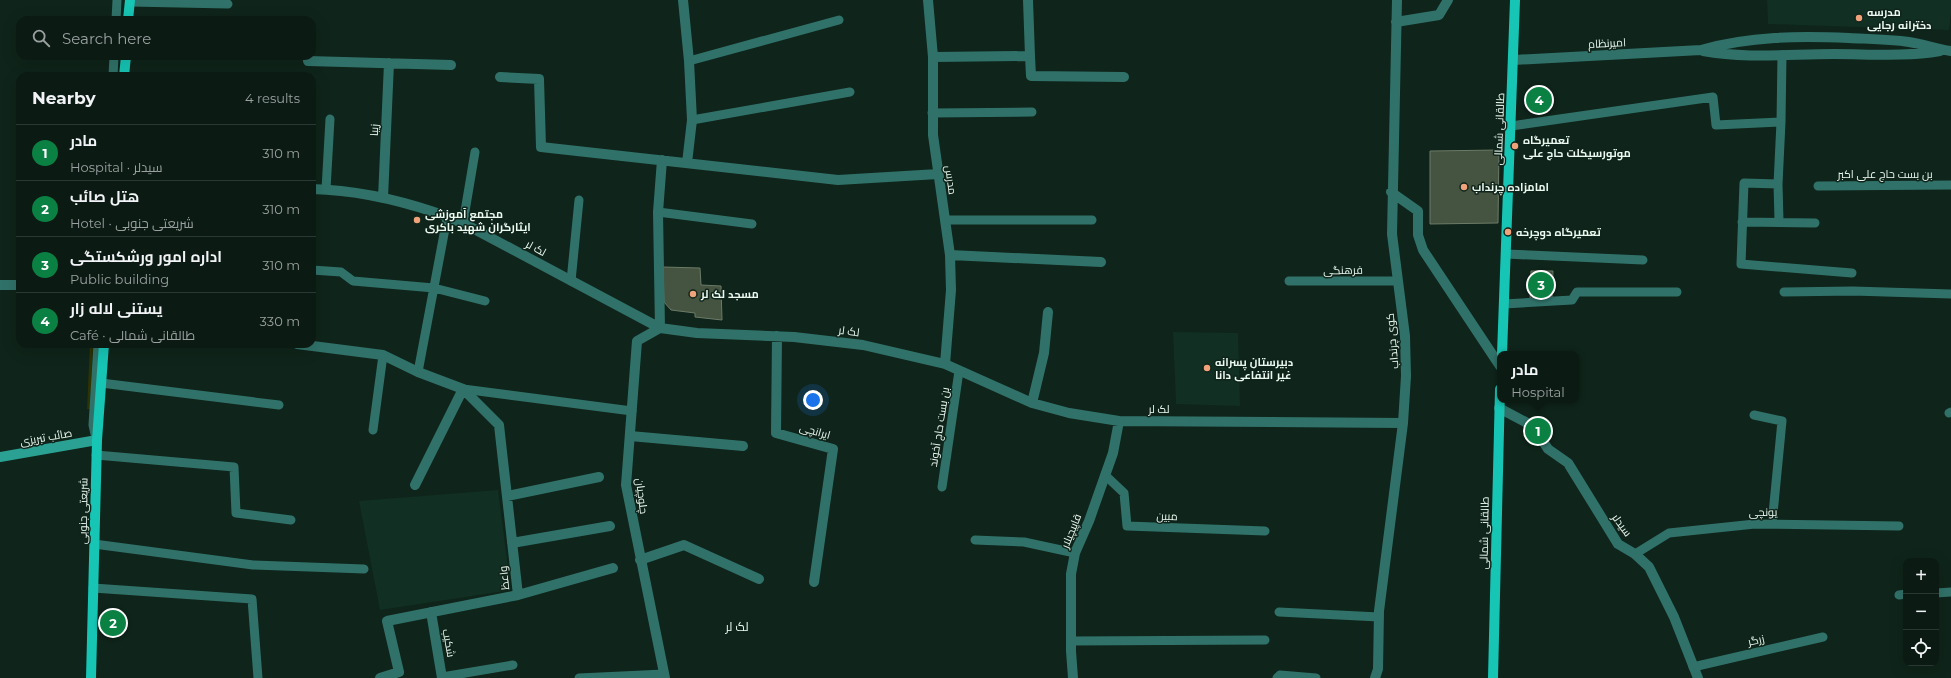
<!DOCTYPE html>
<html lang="en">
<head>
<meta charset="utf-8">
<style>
	body { margin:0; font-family:Montserrat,Cairo,sans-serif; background:#14241d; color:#f1f3f6 }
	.controls { position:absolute; right:12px; bottom:12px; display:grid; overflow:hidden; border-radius:8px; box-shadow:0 4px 16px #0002 }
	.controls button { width:36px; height:36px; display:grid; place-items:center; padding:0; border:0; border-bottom:1px solid #2b3934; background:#0b1b14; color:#f1f3f6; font:20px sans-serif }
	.you { position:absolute; left:813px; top:400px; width:14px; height:14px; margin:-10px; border:3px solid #fff; border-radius:50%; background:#1a73e8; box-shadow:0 0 0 6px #1a73e833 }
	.badge { display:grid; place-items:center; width:26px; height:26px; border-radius:50%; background:#0b8043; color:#fff; font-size:13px; font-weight:700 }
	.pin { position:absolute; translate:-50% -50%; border:2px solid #fff; box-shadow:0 1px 4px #0006 }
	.popup { position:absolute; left:1497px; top:351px; width:82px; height:52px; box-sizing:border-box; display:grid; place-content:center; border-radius:8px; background:#0b1b14; filter:drop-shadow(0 1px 3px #0005); font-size:13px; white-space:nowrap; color:#9aa1a0 }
	.popup b { font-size:15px; color:#f1f3f6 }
	.popup::after { content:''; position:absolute; left:50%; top:100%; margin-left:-8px; border:8px solid transparent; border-top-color:#0b1b14 }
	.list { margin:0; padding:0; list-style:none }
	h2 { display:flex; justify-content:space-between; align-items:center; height:52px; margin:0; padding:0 16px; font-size:17px }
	h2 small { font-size:13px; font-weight:400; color:#9aa1a0 }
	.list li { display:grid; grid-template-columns:26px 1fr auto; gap:12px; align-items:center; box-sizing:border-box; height:56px; padding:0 16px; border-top:1px solid #2b3934 }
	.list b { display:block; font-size:15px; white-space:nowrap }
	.list p { margin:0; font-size:13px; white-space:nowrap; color:#9aa1a0 }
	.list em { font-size:13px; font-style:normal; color:#9aa1a0 }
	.icon { flex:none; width:22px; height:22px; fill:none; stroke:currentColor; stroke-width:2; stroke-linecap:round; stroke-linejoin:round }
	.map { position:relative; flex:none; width:1951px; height:678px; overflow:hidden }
	.search { position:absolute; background:#0b1b14; box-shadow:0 4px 16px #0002; left:16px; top:16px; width:300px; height:44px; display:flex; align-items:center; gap:10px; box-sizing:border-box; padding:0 14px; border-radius:12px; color:#9aa1a0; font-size:15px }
	.panel { position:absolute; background:#0b1b14; box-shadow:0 4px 16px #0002; left:16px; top:72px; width:300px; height:276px; border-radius:12px }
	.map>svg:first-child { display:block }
</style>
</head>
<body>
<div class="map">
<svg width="1951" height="678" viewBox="0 0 1951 678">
	<rect width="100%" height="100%" fill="#0f241a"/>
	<path fill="#112f22" d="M1767 0H1951V12L1949 30 1768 24Z
		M1173 332 1238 333 1240 406 1176 404Z
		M498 490 511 590 380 610 359 501Z"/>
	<path fill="#2d3302" d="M90 344H93L90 409H87Z"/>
	<path fill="#455341" stroke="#6c7b67" d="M1499 150 1498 223 1430 224V151Z
		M663 267 700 268 701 285 721 286 722 320 695 317V313L671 310 664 302Z
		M1531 271H1553L1552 299 1530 300Z"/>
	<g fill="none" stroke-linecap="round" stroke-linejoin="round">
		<path stroke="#307269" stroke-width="9" d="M130 2 228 4
			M116 20 117 0
			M689 61 839 20
			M113 76 114 56
			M932 113 1032 112
			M692 120 850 92
			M1781 122 1778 184 1744 183 1741 264 1852 273
			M1511 126 1713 97 1716 125 1781 122 1782 55
			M1778 184 1779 221
			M1818 186 1951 185
			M326 189 330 119
			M658 212 752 224
			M945 220H1092
			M1742 222 1815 223
			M463 223 475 152
			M1506 254 1643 260
			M312 270 341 272 353 281 434 288 485 301
			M571 281 579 200
			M1289 281H1397
			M1784 292 1853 291 1951 294
			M1504 304 1572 300 1577 292H1677
			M418 372 447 218
			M101 383 279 405
			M463 389 632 411
			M1949 413 1951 412
			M1754 415 1782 421 1772 524
			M373 430 383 355
			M95 434 93 425 98 344
			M96 455 234 467 236 513 291 520
			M1105 475 1124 493 1127 526 1265 531
			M942 487 959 371
			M975 540 1024 542 1075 553
			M94 544 253 565 364 569
			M1635 554 1669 533 1755 524 1899 526
			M93 588 252 599 258 678
			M1936 593 1951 592
			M1899 595 1906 594
			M1279 612 1379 617
			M1071 641 1265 640
			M1693 667 1823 637
			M442 677 513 665
			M579 678 664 674
			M1277 678 1280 675 1316 678"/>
		<path stroke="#307269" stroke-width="10" d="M683 0 689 61 692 120 687 163
			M928 0 933 57V135L950 255 951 290 945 364
			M1028 0 1030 56
			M1396 22 1439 15 1448 0
			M933 57 1030 56 1031 76 1124 77
			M308 61 451 65
			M500 77 539 79 541 147 838 180 938 174
			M662 160 658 212 660 328 637 341 626 485 665 678
			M312 189C353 190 395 199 434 212 444 215 453 220 463 223L660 328 697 333 794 337 863 345 945 364 1032 403 1069 413 1119 421 1403 423
			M1391 192 1418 211V235L1423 250 1500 366
			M383 198 389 63
			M950 255 1101 262
			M0 285H20
			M777 336 776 433 833 449 814 582
			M297 344 383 355 418 372 463 389 415 485
			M1032 403 1044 353 1048 312
			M1499 408 1533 426 1548 449 1568 463 1618 544 1635 554 1649 567 1674 617 1698 678
			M630 436 743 446
			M507 496 599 477
			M512 543 610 526
			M640 560 684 545 759 579
			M518 595 613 568
			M431 612 442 678
			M380 678 399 672 387 621 518 595 499 425 463 389
			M1073 678 1071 651V574L1075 553 1089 521 1113 453 1119 421
			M1375 678 1378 669 1379 611 1403 423 1406 376 1405 336 1392 234 1397 0"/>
		<path stroke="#307269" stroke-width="10" d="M1703 51C1747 59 1790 54 1834 54 1870 54 1905 57 1940 51
			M1514 60 1701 50C1750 36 1799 36 1849 38 1869 39 1889 39 1909 42 1923 44 1937 49 1951 51"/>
		<path stroke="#2ba194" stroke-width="10" d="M0 457 97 440"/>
		<path stroke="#17c5b5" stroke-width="10" d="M128 20 130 0
			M124 76 126 56
			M1502 354 1515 0
			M91 678 97 440 104 344
			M1493 678 1500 389"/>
	</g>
	<g fill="#f0a27a" stroke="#0f241a" stroke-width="1.5">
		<circle cx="1859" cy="18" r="4"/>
		<circle cx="1515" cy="146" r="4"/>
		<circle cx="1464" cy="187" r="4"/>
		<circle cx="417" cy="220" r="4"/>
		<circle cx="1508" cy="232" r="4"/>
		<circle cx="693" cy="294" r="4"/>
		<circle cx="1207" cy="368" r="4"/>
	</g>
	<g text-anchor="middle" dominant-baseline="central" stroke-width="3" stroke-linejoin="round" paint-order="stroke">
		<g font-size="11" font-weight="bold" fill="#ebf9f1" stroke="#0f241a" text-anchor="start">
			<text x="1867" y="12">مدرسه<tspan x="1867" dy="13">دخترانه رجایی</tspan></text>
			<text x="1523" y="140">تعمیرگاه<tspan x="1523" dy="13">موتورسیکلت حاج علی</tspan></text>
			<text x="1472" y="187">امامزاده چرنداب</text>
			<text x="425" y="214">مجتمع آموزشی<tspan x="425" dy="13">ایثارگران شهید باکری</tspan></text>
			<text x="1516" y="232">تعمیرگاه دوچرخه</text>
			<text x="701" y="294">مسجد لک لر</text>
			<text x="1215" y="362">دبیرستان پسرانه<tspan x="1215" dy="13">غیر انتفاعی دانا</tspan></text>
		</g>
		<g font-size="11" fill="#ebf9f1" stroke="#0f241a">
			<text transform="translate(1607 43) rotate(-3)">امیرنظام</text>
			<text transform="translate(1499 129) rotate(-88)">طالقانی شمالی</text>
			<text transform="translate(374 130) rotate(-87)">زیبا</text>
			<text x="1885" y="174">بن بست حاج علی اکبر</text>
			<text transform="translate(951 180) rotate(82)">مدرس</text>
			<text transform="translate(536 248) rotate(28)">لک لر</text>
			<text transform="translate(1343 270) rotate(-1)">فرهنگی</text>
			<text transform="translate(849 331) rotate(7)">لک لر</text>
			<text transform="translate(1392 341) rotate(-95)">کوی چرنداب</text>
			<text x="1159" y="409">لک لر</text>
			<text transform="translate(939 427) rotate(-81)">بن بست حاج آخوند</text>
			<text transform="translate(815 431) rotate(16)">ایرانچی</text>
			<text transform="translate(46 437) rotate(-10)">صائب تبریزی</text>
			<text transform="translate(642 496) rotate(83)">چلوچیان</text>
			<text transform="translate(83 511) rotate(-89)">شریعتی جنوبی</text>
			<text transform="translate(1763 512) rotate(-1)">یونچی</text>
			<text transform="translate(1167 516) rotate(2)">مبین</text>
			<text transform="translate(1622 525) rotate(54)">سیدلر</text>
			<text transform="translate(1071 531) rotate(-68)">قاپیچیلار</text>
			<text transform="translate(1484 533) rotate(-89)">طالقانی شمالی</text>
			<text transform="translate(504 578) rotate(-96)">واعظ</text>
			<text transform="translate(1756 640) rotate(-13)">زرگر</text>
			<text transform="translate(449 643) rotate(80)">شکیب</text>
		</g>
		<g font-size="12" fill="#ebf9f1" stroke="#0f241a">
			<text x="737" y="626">لک لر</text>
		</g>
	</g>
</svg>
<div class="controls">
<button>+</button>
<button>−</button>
<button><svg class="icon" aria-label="locate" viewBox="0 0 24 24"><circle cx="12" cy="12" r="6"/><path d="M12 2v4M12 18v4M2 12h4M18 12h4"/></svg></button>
</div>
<div class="you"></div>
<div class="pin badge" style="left:1538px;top:431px">1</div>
<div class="popup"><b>مادر</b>Hospital</div>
<div class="pin badge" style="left:113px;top:623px">2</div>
<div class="pin badge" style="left:1541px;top:285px">3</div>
<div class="pin badge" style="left:1539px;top:100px">4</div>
<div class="search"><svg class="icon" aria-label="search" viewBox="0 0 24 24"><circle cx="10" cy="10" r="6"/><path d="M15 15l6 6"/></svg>Search here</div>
<section class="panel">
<h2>Nearby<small>4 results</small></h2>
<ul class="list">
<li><span class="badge">1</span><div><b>مادر</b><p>Hospital · سیدلر</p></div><em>310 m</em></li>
<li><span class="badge">2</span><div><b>هتل صائب</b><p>Hotel · شریعتی جنوبی</p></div><em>310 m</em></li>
<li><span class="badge">3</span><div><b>اداره امور ورشکستگی</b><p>Public building</p></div><em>310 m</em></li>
<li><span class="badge">4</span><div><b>یستنی لاله زار</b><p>Café · طالقانی شمالی</p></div><em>330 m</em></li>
</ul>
</section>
</div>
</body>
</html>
